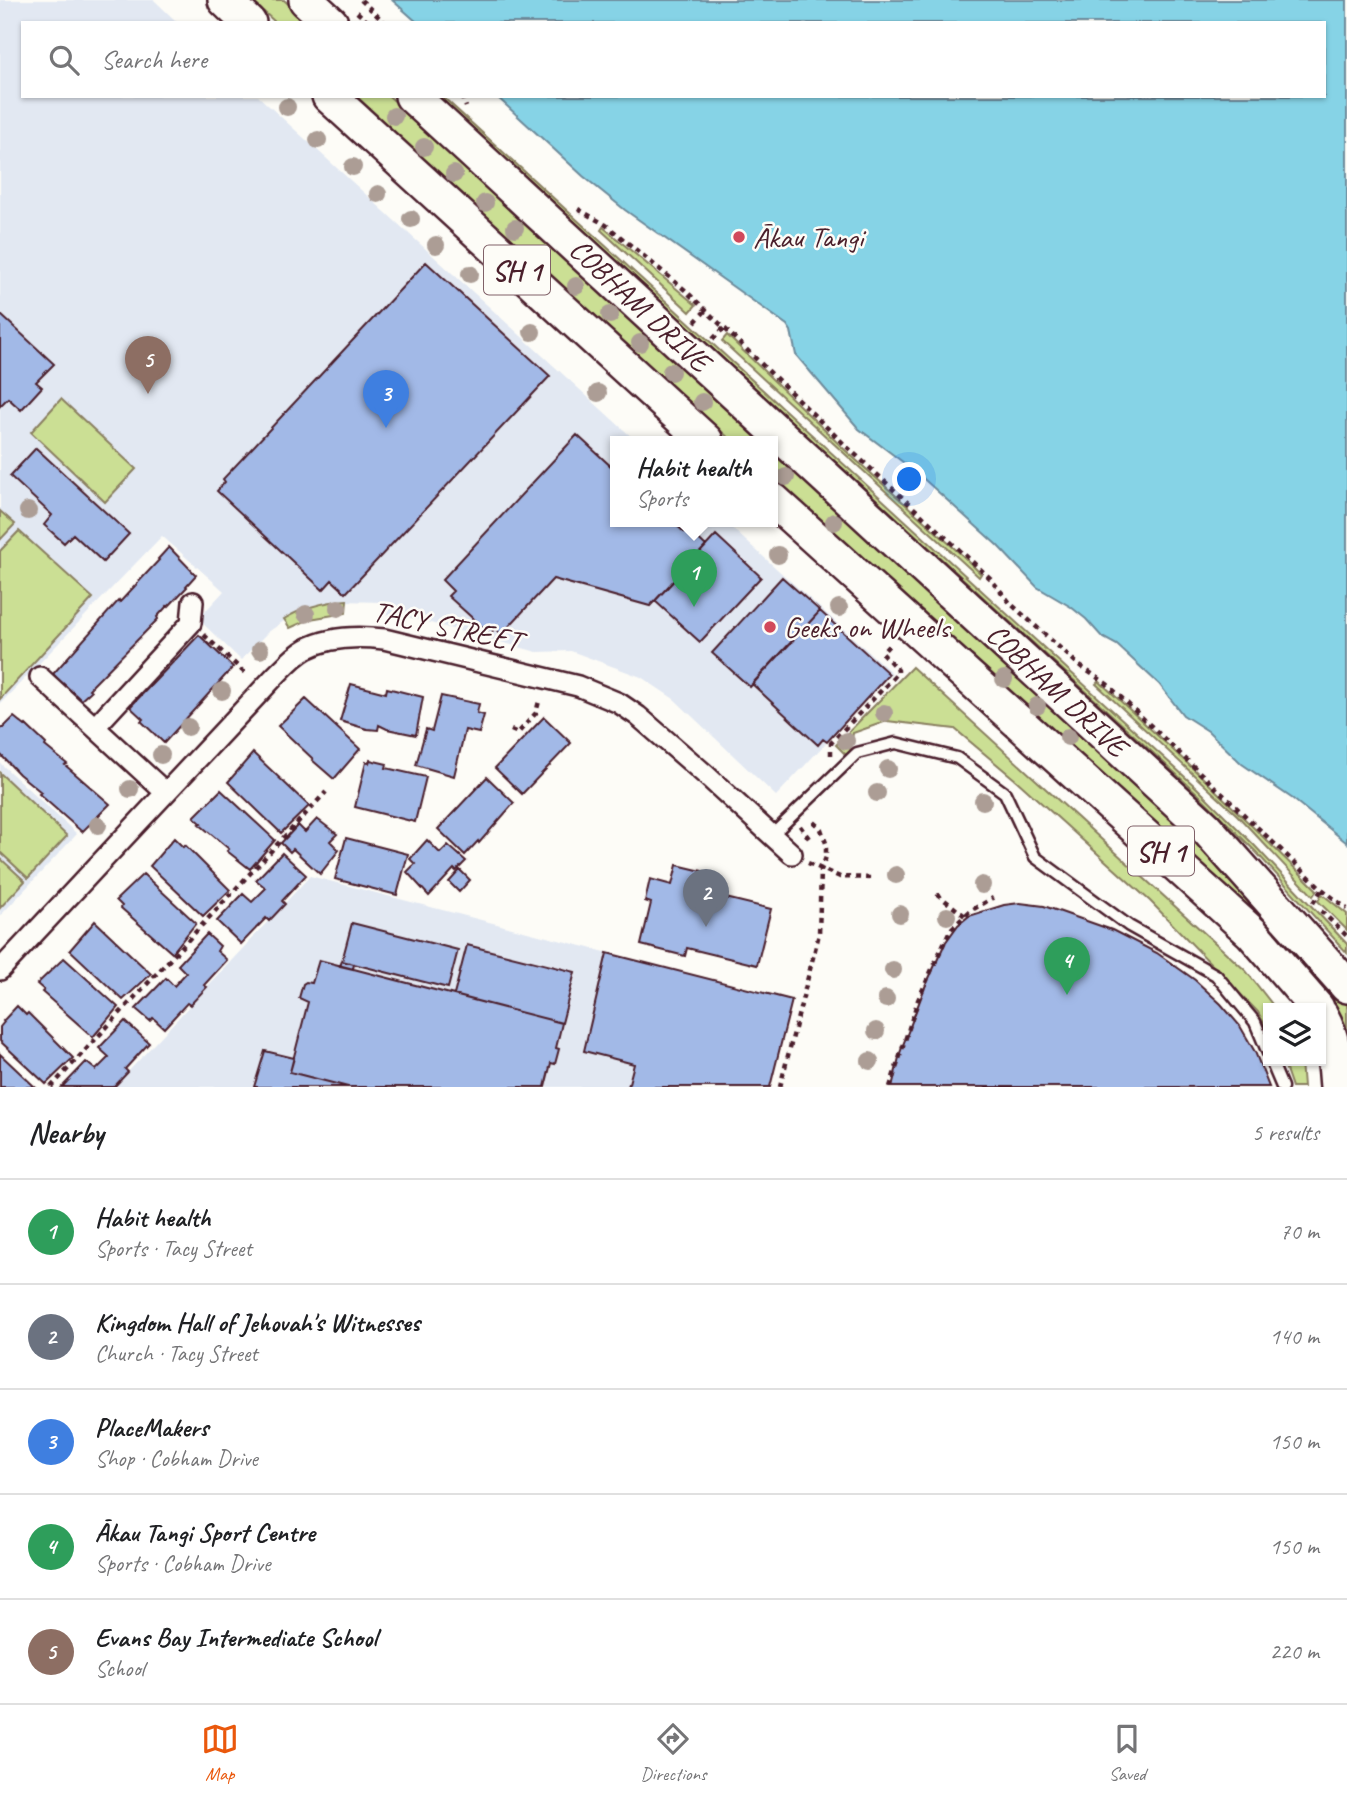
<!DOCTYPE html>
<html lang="en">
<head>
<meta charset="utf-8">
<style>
	body { margin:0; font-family:Caveat,sans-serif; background:#f6f6f6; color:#202124 }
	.controls { position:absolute; right:21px; bottom:21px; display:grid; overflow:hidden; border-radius:0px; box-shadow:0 2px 5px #0004 }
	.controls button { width:63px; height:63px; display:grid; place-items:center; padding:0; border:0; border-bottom:2px solid #e0e0e0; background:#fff; color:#202124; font:35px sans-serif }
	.you { position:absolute; left:910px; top:480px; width:24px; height:24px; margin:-18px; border:5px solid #fff; border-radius:50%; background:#1a73e8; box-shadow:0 0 0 10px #1a73e833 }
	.badge { display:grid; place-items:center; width:46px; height:46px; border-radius:50%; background:#ea580c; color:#fff; font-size:23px; font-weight:700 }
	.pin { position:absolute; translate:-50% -58px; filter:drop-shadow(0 2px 4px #0008) }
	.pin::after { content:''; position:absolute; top:37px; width:24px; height:21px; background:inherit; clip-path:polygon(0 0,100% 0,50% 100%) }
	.popup { position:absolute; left:610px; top:436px; width:168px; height:91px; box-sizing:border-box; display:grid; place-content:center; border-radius:0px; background:#fff; filter:drop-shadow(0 2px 5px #0005); font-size:23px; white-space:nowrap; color:#757577 }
	.popup b { font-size:26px; color:#202124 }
	.popup::after { content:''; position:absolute; left:50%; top:100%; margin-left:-14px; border:14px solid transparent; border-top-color:#fff }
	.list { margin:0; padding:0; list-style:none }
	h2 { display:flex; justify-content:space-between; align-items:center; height:91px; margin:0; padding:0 28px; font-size:30px }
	h2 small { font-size:23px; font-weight:400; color:#757577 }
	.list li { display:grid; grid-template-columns:46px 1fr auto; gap:21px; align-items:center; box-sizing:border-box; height:105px; padding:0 28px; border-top:2px solid #e0e0e0 }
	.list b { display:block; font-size:26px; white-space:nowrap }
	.list p { margin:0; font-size:23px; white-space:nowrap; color:#757577 }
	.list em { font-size:23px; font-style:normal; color:#757577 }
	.icon { flex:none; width:38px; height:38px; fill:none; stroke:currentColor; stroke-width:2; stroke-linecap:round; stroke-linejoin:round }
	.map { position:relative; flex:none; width:1347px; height:1087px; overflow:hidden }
	.search { position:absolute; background:#fff; box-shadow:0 2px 5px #0004; left:21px; right:21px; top:21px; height:77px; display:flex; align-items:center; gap:18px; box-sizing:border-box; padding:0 24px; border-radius:0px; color:#757577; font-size:26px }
	.sheet { height:616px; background:#fff }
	nav { display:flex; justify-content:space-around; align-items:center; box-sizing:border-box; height:98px; border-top:2px solid #e0e0e0; background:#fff; font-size:19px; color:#757577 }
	nav a { display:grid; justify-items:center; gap:4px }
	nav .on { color:#ea580c }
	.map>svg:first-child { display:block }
</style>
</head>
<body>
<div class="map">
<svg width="1347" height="1087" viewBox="0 0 1347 1087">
	<rect width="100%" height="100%" fill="#fdfcf7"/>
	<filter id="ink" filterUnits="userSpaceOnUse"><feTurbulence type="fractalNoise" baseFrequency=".0143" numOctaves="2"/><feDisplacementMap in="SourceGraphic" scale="14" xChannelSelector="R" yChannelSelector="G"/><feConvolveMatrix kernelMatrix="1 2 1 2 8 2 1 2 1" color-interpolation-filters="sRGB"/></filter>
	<g filter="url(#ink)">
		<path fill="#e2e8f2" d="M0 0H154L178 23H23V96H258L636 441H615V521H724L892 673 776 796 674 699 641 677 571 651 537 652 408 617 385 614V602L338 601 295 613 267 633 241 660 198 619 224 591 162 536 0 704Z
			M0 763 77 834 0 916Z
			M310 876 792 1000 770 1087H114Z"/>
		<path fill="#cbdf94" stroke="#8a7f60" stroke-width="2" d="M251 0H284L309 23H276Z
			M356 96H389L765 441H732Z
			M437 96H442L1197 788 1254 845 1347 944V953L1257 853 1199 795Z
			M603 227 696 305 690 312 601 230Z
			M727 335 845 450 963 556 981 574 979 577 722 341Z
			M61 399 136 469 105 502 31 432Z
			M773 448 1197 837 1347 1004V1074L1321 989 1291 951 773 478Z
			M0 511 15 524 0 540Z
			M19 531 93 598 0 699V551Z
			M347 600 346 613 310 619 290 628 284 619C303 607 326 602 347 600Z
			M912 667 1246 971 1275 1008H1268V1031L1258 1012 1150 901 1017 781 955 729 887 721 853 733 850 753 846 755 836 745Z
			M1099 681 1202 777 1317 890 1313 896 1237 815 1096 684Z
			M0 773 67 836 28 878 0 852Z
			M0 858 25 881 0 908Z
			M1322 894 1347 914V930L1318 901Z
			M1283 1061H1301L1303 1087H1292Z"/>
		<path fill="#86d3e6" stroke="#6e8b9b" stroke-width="2" d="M392 0H1347V843L1293 799 1242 764 1208 731 1183 715 1159 684 1117 645 1102 637 1086 619 1071 607 1037 587 998 546 916 472 859 429 796 355 791 331 787 325 625 210 583 176 496 96H1324V23H418Z"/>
		<path fill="#a2b9e7" stroke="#4a1f2b" stroke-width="2" d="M426 262 550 376 346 593 332 580 323 590 217 491 225 482 223 479Z
			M0 314 54 364 36 382 42 387 21 410 8 398 0 406Z
			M577 435 615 470V521H672L684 532 687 528 706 546 650 606 553 579 501 635 495 628 490 634 448 596 453 591 442 580Z
			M36 448 129 534 103 562 73 534 64 543 44 525 52 515 10 476Z
			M716 535 761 577 700 642 655 601Z
			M169 547 196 575 186 586 187 587 168 607 167 606 157 617 158 619 89 689 91 691 79 702 53 674 119 600 120 602 159 560 158 559Z
			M782 577 820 611 750 687 712 653Z
			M820 611 889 674 827 742 823 739 818 745 752 684Z
			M199 635 233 667 164 743 141 721 143 719 130 707Z
			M351 684 386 693 387 688 423 697 416 735 387 729 379 725 378 730 367 729 340 721Z
			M441 696 479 704 477 713 484 715 479 733 465 730 454 776 416 765 426 729 432 731Z
			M306 699 360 749 334 779 312 760 313 759 278 726Z
			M14 717 25 726 26 725 46 744 45 746 67 764 65 765 110 804 82 832 39 794 41 792 19 774 0 754V728H3Z
			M544 717 571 743 522 794 495 768Z
			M253 753 309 806 281 833 228 782Z
			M370 760 387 764 386 768 426 777 415 822 355 807 366 762 369 763Z
			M487 777 514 803 479 843 478 841 465 855 438 829Z
			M221 790 275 840 250 869 227 851 229 849 199 824 201 823 194 817Z
			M317 819 337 834 330 841 339 850 320 874 293 849 290 852 281 843 298 825 305 832Z
			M174 838 183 847 185 845 230 890 203 916 150 866Z
			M346 838 408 854 397 895 335 879Z
			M427 840 440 853 448 845 466 861 456 871 454 869 429 896 407 872 415 864 410 859Z
			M282 853 306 875 282 901 285 904 269 921 266 918 241 944 217 921 243 894 252 902 266 888 256 880Z
			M677 865 702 871 697 891 771 909 757 965 687 948 685 956 641 945 651 903 645 901 650 879 672 885Z
			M460 870 470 880 459 892 449 882Z
			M143 874 196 923 172 953 121 908 122 906 116 900Z
			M1020 903 1044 906 1112 930 1157 953 1195 980 1221 1004 1240 1026 1255 1052 1269 1087H892L900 1053 925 987 945 943 958 925 969 916 1004 905Z
			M95 921 151 974 123 1000 70 950Z
			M352 923 458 950 448 988 342 961Z
			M207 934 220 946 217 951 227 960 204 985 207 987 190 1005 187 1003 164 1028 153 1018 150 1021 136 1009 166 978 174 986 186 973 178 965Z
			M467 945 575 972 562 1023 454 995Z
			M607 953 792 1000 770 1087H628L634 1064 584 1051Z
			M64 958 118 1007 93 1037 42 992 44 990 37 984Z
			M319 960 562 1023 556 1048 559 1049 555 1064 551 1063 545 1087H348L290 1072 308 1002 299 998 303 984 306 982 312 983Z
			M342 961 354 964 353 969 340 966Z
			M17 1006 26 1015 28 1013 73 1058 46 1084 0 1041V1027L4 1022 3 1021Z
			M125 1021 149 1043 125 1069 128 1072 114 1087H62L86 1062 96 1070 109 1057 99 1048Z
			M265 1051 294 1058 290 1072 348 1087H254Z
			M0 1054 35 1087H0Z"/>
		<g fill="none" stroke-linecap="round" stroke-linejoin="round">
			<defs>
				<path id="lane" d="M772 835 857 753 896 743 957 758 1005 793 1035 857 1129 926 1216 975 1255 1022 1268 1053
					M1271 1061 1282 1087"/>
				<path id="street" d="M40 677 165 792
					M95 727 191 623 193 602
					M0 970 276 675C285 666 295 655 306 649 330 636 358 636 384 639L578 686 619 703 638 716 706 775 792 854"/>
				<path id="highway" d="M225 0 249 23
					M306 0 331 23
					M329 96 706 441
					M412 96 1206 828 1347 986
					M773 500 1252 933 1317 1008
					M1321 1015C1334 1038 1335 1061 1337 1087"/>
			</defs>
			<use href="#lane" stroke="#4a1f2b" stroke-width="15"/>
			<use href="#street" stroke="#4a1f2b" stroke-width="24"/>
			<use href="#highway" stroke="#4a1f2b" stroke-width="38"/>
			<path stroke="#4a1f2b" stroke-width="4.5" stroke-dasharray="5 5" stroke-linecap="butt" d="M361 0 385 23
				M357 12 369 23
				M462 96 466 107
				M578 209 606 225 685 290 845 445 990 578 1011 604 1080 666 1107 684 1322 889 1347 909
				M695 322 706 310
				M713 339 725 327
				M204 635 247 675
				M511 730 518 733 536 713 539 701
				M831 755V743L898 673V670L882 653 891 643
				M800 826 811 841
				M808 863 840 877 873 878
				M937 894 965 916
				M1313 903 1322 889
				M1321 911 1347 936
				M51 1087 326 792
				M780 1087 819 934 821 870 826 857V843L821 829 810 819
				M890 1087 918 1000 950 930 970 911 993 898"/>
			<use href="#lane" stroke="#fdfcf7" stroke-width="10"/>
			<use href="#street" stroke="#fdfcf7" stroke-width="19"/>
			<use href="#highway" stroke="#fdfcf7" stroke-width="33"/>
		</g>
		<g fill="#ac9d95">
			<circle cx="287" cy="107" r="9"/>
			<circle cx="394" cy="116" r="9"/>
			<circle cx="318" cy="140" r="9"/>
			<circle cx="424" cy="147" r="9"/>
			<circle cx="353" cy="167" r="9"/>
			<circle cx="454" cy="174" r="9"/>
			<circle cx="378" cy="194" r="9"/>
			<circle cx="485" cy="203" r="9"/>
			<circle cx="411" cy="219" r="9"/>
			<circle cx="515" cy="228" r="9"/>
			<circle cx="436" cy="245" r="9"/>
			<circle cx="470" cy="274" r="9"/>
			<circle cx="576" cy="286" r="9"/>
			<circle cx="610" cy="315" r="9"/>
			<circle cx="532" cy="332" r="9"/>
			<circle cx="640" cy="343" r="9"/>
			<circle cx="671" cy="372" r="9"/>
			<circle cx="598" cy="393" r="9"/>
			<circle cx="702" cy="402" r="9"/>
			<circle cx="786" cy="477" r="9"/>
			<circle cx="28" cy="511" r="9"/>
			<circle cx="834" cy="522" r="9"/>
			<circle cx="778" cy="555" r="9"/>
			<circle cx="338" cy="608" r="9"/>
			<circle cx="839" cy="608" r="9"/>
			<circle cx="306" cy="614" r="9"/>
			<circle cx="260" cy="650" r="9"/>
			<circle cx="1004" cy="679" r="9"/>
			<circle cx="222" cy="691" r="9"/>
			<circle cx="1037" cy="706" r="9"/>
			<circle cx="884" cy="713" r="9"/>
			<circle cx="188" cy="727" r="9"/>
			<circle cx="1068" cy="737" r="9"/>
			<circle cx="846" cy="741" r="9"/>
			<circle cx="161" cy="755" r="9"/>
			<circle cx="888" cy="769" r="9"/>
			<circle cx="130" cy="789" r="9"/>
			<circle cx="877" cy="793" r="9"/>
			<circle cx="983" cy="801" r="9"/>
			<circle cx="98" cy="825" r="9"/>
			<circle cx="896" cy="875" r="9"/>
			<circle cx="982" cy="885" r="9"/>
			<circle cx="900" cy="914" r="9"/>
			<circle cx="947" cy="916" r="9"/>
			<circle cx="893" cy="970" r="9"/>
			<circle cx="886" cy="999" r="9"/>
			<circle cx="876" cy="1031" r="9"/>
			<circle cx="870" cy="1061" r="9"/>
		</g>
	</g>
	<g fill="#d1495b" stroke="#fdfcf7" stroke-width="2.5">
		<circle cx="739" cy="237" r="7"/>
		<circle cx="770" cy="627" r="7"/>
	</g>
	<g text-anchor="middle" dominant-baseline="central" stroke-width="5" stroke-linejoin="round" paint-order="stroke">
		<g fill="#fdfcf7" stroke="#806168" stroke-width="2">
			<rect x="484" y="245.5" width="66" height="49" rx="5"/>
			<rect x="1128" y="826.5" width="66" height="49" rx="5"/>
		</g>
		<g font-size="28" font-weight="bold" fill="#4a1f2b">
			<text x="517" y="270">SH 1</text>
			<text x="1161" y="851">SH 1</text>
		</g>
		<g font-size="30" fill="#4a1f2b" stroke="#fdfcf7" text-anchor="start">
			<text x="753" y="237">Ākau Tangi</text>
			<text x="784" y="627">Geeks on Wheels</text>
		</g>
		<g font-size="30" fill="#4a1f2b" stroke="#fdfcf7">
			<text transform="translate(640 305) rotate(43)">COBHAM DRIVE</text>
			<text transform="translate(447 626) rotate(12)">TACY STREET</text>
			<text transform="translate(1057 690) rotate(43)">COBHAM DRIVE</text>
		</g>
	</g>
</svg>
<div class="controls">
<button><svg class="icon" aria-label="layers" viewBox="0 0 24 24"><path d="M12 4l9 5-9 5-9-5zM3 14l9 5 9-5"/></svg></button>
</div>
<div class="you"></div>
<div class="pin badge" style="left:694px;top:607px;background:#2e9e5b">1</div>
<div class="popup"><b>Habit health</b>Sports</div>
<div class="pin badge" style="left:706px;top:927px;background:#6b7280">2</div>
<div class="pin badge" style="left:386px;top:428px;background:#3f7fe0">3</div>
<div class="pin badge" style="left:1067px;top:995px;background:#2e9e5b">4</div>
<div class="pin badge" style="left:148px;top:394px;background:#8d6e63">5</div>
<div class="search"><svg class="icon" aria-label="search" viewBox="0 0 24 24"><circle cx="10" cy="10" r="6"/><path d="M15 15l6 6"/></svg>Search here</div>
</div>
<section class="sheet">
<h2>Nearby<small>5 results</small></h2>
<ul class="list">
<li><span class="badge" style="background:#2e9e5b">1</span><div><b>Habit health</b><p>Sports · Tacy Street</p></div><em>70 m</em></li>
<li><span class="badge" style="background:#6b7280">2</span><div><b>Kingdom Hall of Jehovah's Witnesses</b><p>Church · Tacy Street</p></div><em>140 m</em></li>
<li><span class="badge" style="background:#3f7fe0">3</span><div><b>PlaceMakers</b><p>Shop · Cobham Drive</p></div><em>150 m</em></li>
<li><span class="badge" style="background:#2e9e5b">4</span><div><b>Ākau Tangi Sport Centre</b><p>Sports · Cobham Drive</p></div><em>150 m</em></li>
<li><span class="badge" style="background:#8d6e63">5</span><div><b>Evans Bay Intermediate School</b><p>School</p></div><em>220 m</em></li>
</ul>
</section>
<nav>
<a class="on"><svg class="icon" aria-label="map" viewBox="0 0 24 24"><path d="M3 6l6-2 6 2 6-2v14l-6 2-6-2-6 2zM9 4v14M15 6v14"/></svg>Map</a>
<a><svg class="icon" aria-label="directions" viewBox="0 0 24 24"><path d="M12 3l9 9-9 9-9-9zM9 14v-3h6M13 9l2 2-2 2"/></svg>Directions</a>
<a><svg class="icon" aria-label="saved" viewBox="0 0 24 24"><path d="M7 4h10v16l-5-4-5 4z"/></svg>Saved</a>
</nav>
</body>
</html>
